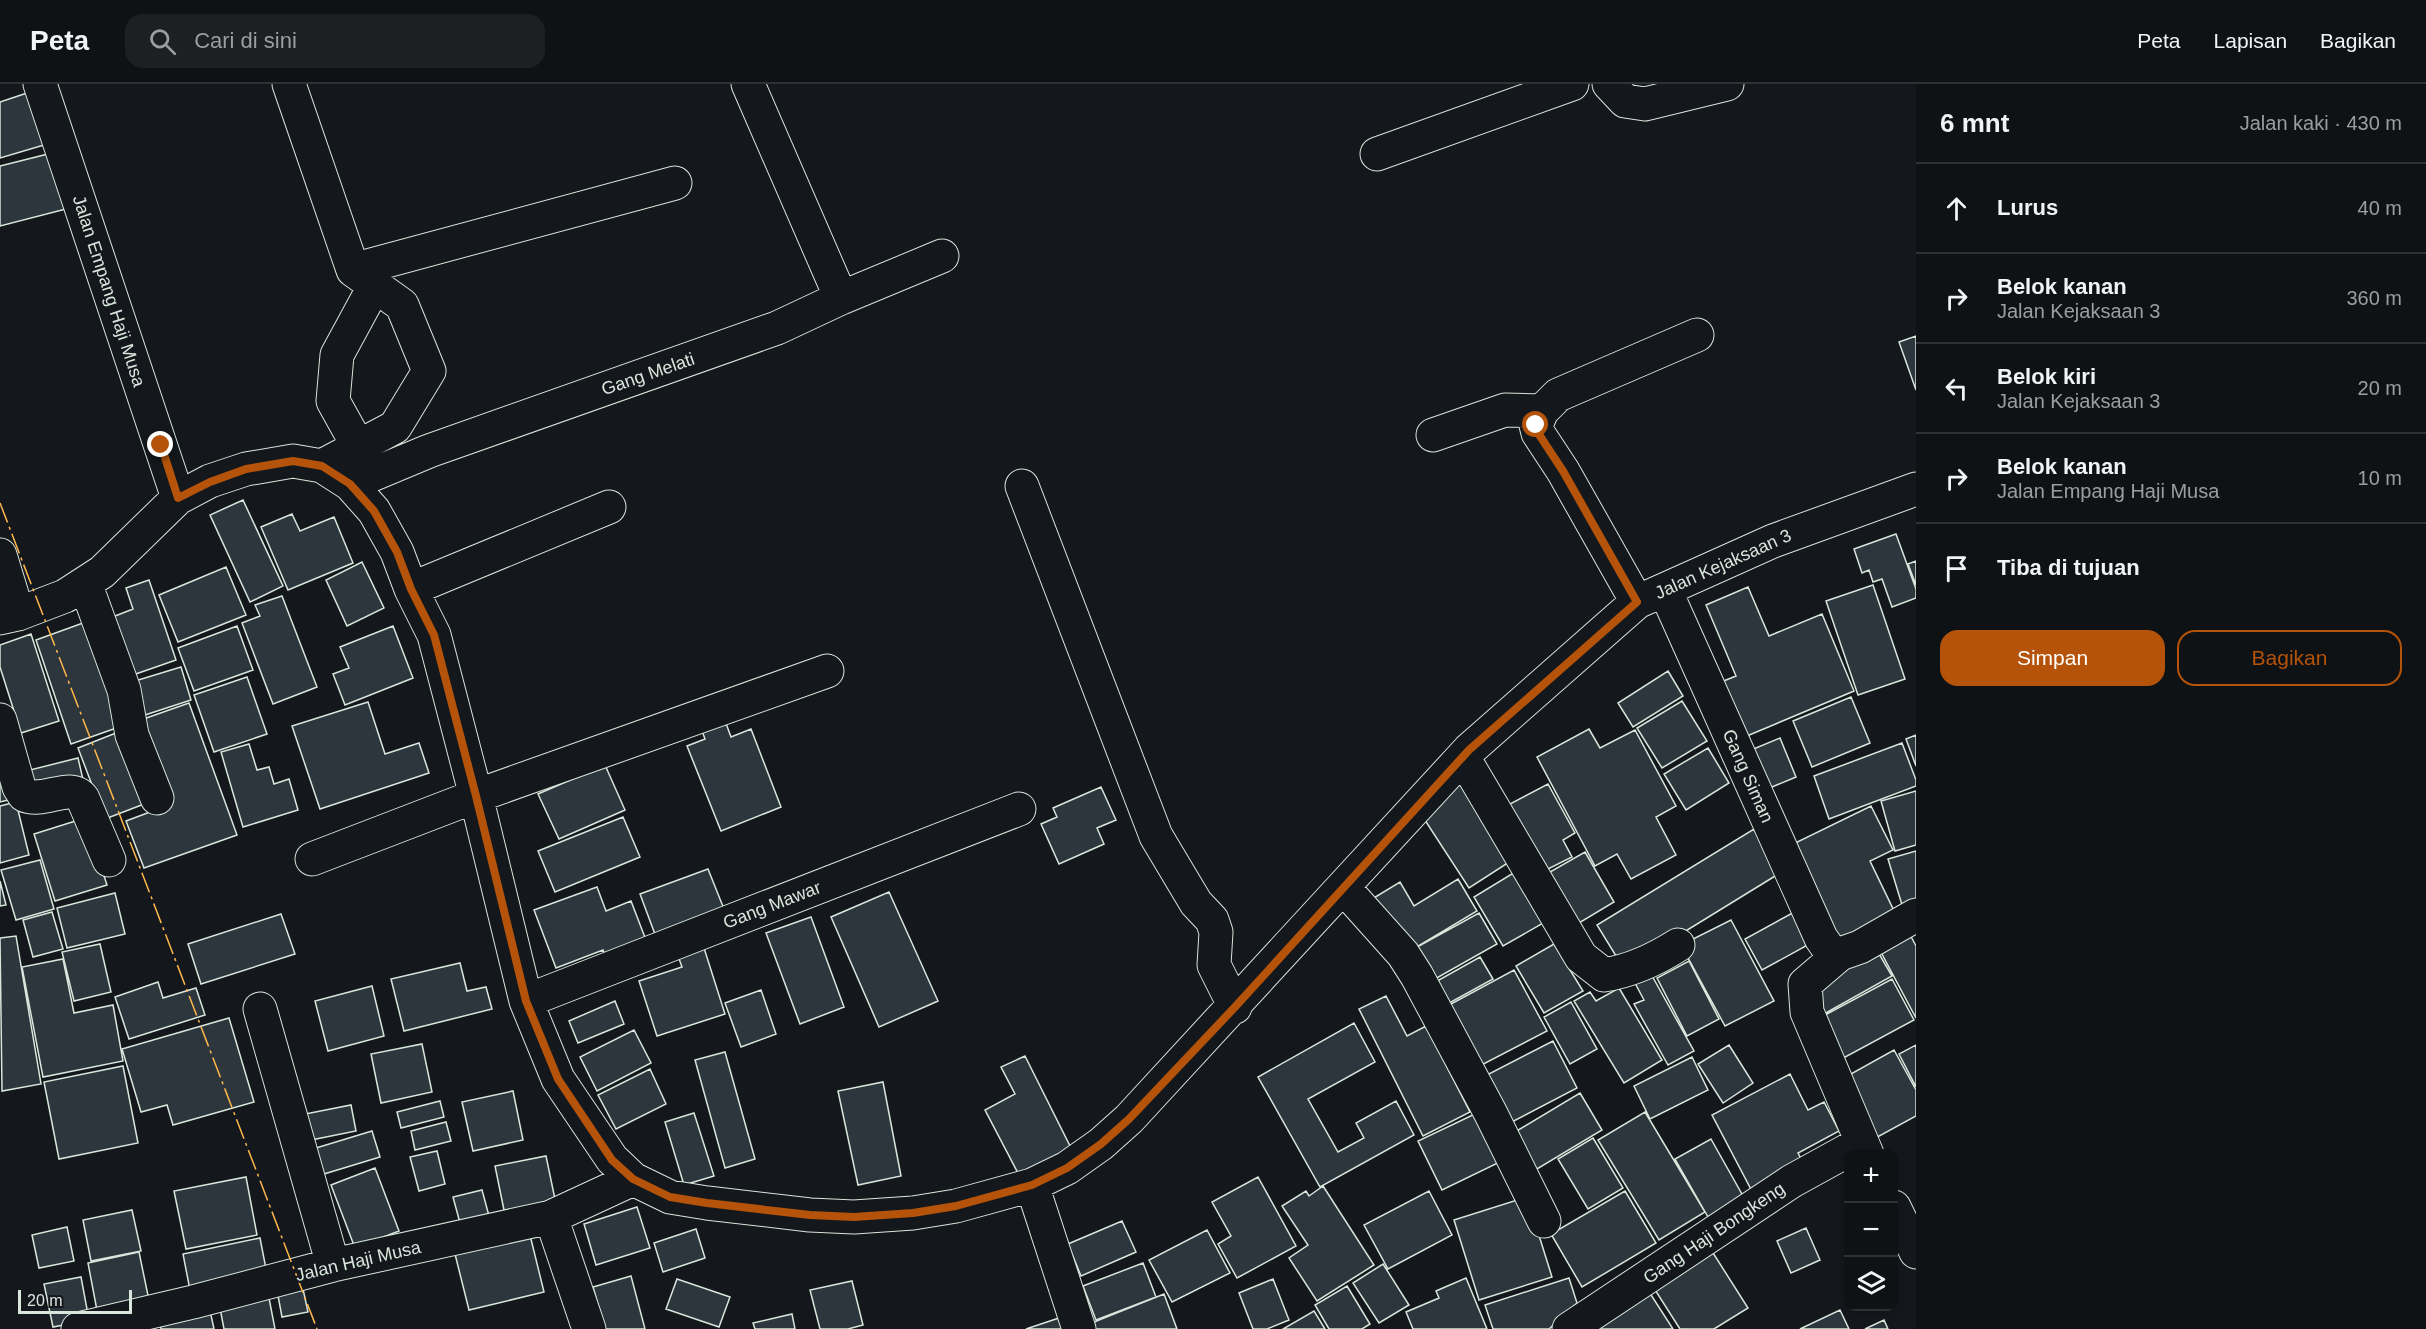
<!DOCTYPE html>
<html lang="id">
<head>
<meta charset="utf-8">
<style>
	body { margin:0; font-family:Helvetica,sans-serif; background:#1d2022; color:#f1f3f6 }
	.controls { position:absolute; right:18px; bottom:18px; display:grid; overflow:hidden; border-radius:12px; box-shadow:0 3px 9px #0003 }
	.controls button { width:54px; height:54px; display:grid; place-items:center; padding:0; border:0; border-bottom:2px solid #2f3234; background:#0f1215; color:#f1f3f6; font:30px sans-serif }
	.scale { position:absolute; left:18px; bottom:15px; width:114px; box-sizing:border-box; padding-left:6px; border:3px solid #d8e6dc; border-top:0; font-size:16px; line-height:21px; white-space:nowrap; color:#d8e6dc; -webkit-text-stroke:4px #14181c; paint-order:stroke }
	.stop { position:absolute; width:18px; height:18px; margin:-14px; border:4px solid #b45309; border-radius:50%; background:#fff }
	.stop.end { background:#b45309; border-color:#fff; box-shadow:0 2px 6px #0008 }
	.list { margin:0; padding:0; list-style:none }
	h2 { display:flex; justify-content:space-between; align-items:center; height:78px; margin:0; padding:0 24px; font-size:26px }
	h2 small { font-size:20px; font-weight:400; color:#9b9ea0 }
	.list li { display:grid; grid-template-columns:39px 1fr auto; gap:18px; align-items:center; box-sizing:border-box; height:90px; padding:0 24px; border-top:2px solid #2f3234 }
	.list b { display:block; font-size:22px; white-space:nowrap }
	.list p { margin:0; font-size:20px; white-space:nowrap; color:#9b9ea0 }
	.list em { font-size:20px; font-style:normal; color:#9b9ea0 }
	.actions { display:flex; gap:12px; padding:18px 24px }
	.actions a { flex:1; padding:14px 0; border:2px solid #b45309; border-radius:18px; text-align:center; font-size:21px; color:#b45309 }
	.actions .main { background:#b45309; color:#fff }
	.icon { flex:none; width:33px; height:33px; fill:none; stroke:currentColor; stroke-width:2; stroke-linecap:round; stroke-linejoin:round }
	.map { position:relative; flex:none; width:1916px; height:1245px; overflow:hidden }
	header { display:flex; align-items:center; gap:36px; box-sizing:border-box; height:84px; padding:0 30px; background:#0f1215; border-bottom:2px solid #2f3234 }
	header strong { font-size:28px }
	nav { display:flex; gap:33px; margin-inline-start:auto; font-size:21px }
	.search { width:420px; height:54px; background:#1d2022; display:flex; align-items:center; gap:15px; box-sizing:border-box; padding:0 21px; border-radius:18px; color:#9b9ea0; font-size:22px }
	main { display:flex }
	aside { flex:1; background:#0f1215 }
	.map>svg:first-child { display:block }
</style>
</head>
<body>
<header>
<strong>Peta</strong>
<div class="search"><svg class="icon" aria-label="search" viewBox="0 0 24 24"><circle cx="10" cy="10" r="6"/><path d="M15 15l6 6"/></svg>Cari di sini</div>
<nav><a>Peta</a><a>Lapisan</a><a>Bagikan</a></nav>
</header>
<main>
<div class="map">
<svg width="1916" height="1245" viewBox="0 0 1916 1245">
	<rect width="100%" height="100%" fill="#14181c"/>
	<path fill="#2c363c" stroke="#d8e6dc" stroke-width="1.5" d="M27 9 44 61 0 74V18Z
		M52 69 66 125 0 142V82Z
		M1916 252V306L1899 258Z
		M243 416 283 502 250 518 210 431Z
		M292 430 300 447 334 433 353 479 288 506 261 443Z
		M1896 450 1916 505V514L1892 523 1882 495 1873 498 1869 486 1862 489 1854 465Z
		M1916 477V501L1908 480Z
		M362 478 384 524 347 542 326 496Z
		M226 483 246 531 178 558 159 511Z
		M149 496 176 576 130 592 110 534 133 525 126 504Z
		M1873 501 1905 595 1858 611 1826 517Z
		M1748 503 1769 552 1822 530 1854 607 1735 657 1711 602 1736 592 1706 521Z
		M282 512 317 603 273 620 242 539 260 532 255 521Z
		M94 535 122 642 71 660 36 556Z
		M237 542 253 586 194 607 178 564Z
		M393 542 413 594 345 621 333 590 349 584 340 563Z
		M31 550 59 637 21 649 0 583V561Z
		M181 583 191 616 145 631 135 597Z
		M1668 587 1683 612 1633 643 1618 619Z
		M247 593 267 650 214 668 194 611Z
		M1851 613 1870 659 1812 683 1793 637Z
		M1682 617 1707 657 1662 684 1637 644Z
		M368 618 385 670 419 659 429 689 320 725 292 642Z
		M189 619 237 751 144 784 126 737 166 722 135 638Z
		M724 634 731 653 751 645 781 723 721 747 687 662 705 655 701 644Z
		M126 645 152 717 105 735 78 664Z
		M1589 645 1600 664 1635 646 1676 722 1656 733 1676 771 1631 795 1617 770 1595 782 1537 673Z
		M1916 651V682L1906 655Z
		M1780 654 1796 693 1760 708 1744 669Z
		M1902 659 1916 696V702L1829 735 1814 692Z
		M249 660 257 686 269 683 274 700 289 695 298 726 243 743 221 668Z
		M1708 664 1729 699 1686 726 1664 690Z
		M78 674 84 700 37 713 30 686Z
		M605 681 625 726 559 755 538 710Z
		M0 686 16 714 0 718Z
		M1467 696 1517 773 1469 804 1419 727Z
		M1548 700 1575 749 1563 756 1572 773 1544 787 1508 721Z
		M1101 703 1116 736 1097 744 1104 760 1059 780 1041 740 1057 733 1053 724Z
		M1916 707V761L1895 767 1881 717Z
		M16 718 29 771 0 779V722Z
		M1871 722 1893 766 1870 777 1896 831 1837 860 1789 762Z
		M623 733 640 773 555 808 538 767Z
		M85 734 107 801 55 817 34 750Z
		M1754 745 1780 789 1624 885 1597 841Z
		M1916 767V820L1903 824 1888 775Z
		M1585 768 1614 818 1579 839 1550 788Z
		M40 776 54 825 16 836 1 786Z
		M708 785 728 835 659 861 640 810Z
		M1515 788 1545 838 1503 862 1474 813Z
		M1458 795 1477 827 1405 870 1372 815 1400 798 1414 822Z
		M0 797 6 821 0 822Z
		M597 803 606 827 631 817 649 864 608 879 603 866 556 884 534 826Z
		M889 808 938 917 879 943 831 833Z
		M115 809 125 850 67 864 57 824Z
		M1798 826 1815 857 1762 886 1745 855Z
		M52 828 63 865 33 873 23 836Z
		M1479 829 1497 860 1435 895 1417 863Z
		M281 830 295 870 201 900 188 860Z
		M811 833 844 923 800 940 766 849Z
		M1731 836 1774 917 1725 942 1681 861Z
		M1905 841 1916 862V934L1875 857Z
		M16 852 41 1000 2 1007 0 854Z
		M100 860 111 908 74 917 62 868Z
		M1554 860 1583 907 1544 929 1516 882Z
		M1875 863 1892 892 1824 930 1808 900Z
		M704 864 725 930 657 952 639 897 682 883 678 872Z
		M1480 873 1493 895 1442 923 1430 901Z
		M63 875 74 929 113 921 123 977 43 993 22 883Z
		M1689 877 1719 935 1687 952 1657 894Z
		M460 879 467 907 486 903 492 925 404 947 391 895Z
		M1514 886 1547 947 1470 987 1438 927Z
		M1651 890 1694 967 1668 981 1634 920 1644 916 1635 899Z
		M1892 895 1914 936 1836 978 1814 937Z
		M158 898 163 914 196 904 205 931 129 955 115 913Z
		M372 902 384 952 328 967 315 917Z
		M1619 904 1662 976 1624 999 1574 917 1590 908 1596 917Z
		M761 906 776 950 741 963 725 919Z
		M1386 912 1407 952 1426 942 1470 1028 1423 1052 1359 925Z
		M615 917 624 940 578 959 569 937Z
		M1571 918 1597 965 1570 980 1544 933Z
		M229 934 254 1018 173 1041 167 1021 141 1028 122 965Z
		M1354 939 1375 978 1308 1015 1338 1068 1364 1054 1356 1039 1396 1017 1414 1051 1320 1103 1258 993Z
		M634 946 651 979 597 1007 580 973Z
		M1553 957 1577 1004 1506 1041 1481 994Z
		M422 960 432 1008 381 1019 371 970Z
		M1729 961 1753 999 1723 1019 1698 980Z
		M1916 961V1003L1899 970Z
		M1894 966 1916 1006V1032L1872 1056 1840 996Z
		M725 968 755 1075 725 1084 695 976Z
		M1025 972 1071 1064 1019 1091 985 1026 1015 1010 1001 983Z
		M1692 973 1708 1006 1650 1035 1634 1002Z
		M123 982 138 1059 59 1075 44 998Z
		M650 985 666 1020 616 1045 598 1011Z
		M1790 990 1808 1026 1824 1018 1839 1047 1798 1069 1806 1084 1754 1111 1712 1031Z
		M883 998 901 1092 858 1101 838 1007Z
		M513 1007 523 1056 473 1067 462 1018Z
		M1580 1009 1602 1046 1532 1088 1510 1051Z
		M440 1017 444 1033 401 1044 397 1028Z
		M351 1021 356 1047 301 1058 295 1032Z
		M1479 1028 1502 1077 1442 1106 1418 1057Z
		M1645 1028 1705 1128 1659 1156 1598 1056Z
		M694 1029 714 1092 684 1101 665 1038Z
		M446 1038 451 1057 415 1066 411 1047Z
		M372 1047 380 1073 324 1090 316 1064Z
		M1593 1054 1623 1104 1588 1125 1558 1075Z
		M1711 1055 1743 1112 1708 1133 1675 1075Z
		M437 1067 445 1100 419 1107 410 1073Z
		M546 1072 556 1120 505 1131 495 1082Z
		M375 1084 399 1147 355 1164 331 1101Z
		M246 1093 257 1151 186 1165 174 1107Z
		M1258 1093 1296 1162 1237 1194 1218 1160 1231 1152 1212 1118Z
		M1323 1102 1374 1181 1317 1217 1289 1174 1308 1161 1282 1122 1306 1107 1309 1112Z
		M482 1106 492 1143 463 1150 453 1113Z
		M1429 1107 1452 1151 1388 1185 1364 1141Z
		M1625 1107 1656 1159 1582 1203 1551 1150Z
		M1527 1113 1552 1193 1479 1216 1454 1136Z
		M637 1123 650 1164 596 1181 584 1140Z
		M132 1126 141 1167 91 1177 83 1136Z
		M1122 1137 1136 1168 1081 1192 1068 1160Z
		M67 1143 74 1177 39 1184 32 1151Z
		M1806 1144 1820 1176 1791 1189 1777 1157Z
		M696 1145 705 1174 663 1188 654 1159Z
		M1207 1146 1230 1189 1172 1218 1149 1176Z
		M530 1151 544 1208 469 1226 455 1170Z
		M260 1154 267 1190 190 1206 183 1170Z
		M1708 1161 1748 1224 1714 1245H1680L1650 1198Z
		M139 1168 151 1226 99 1237 88 1179Z
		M1143 1179 1156 1213 1096 1236 1083 1202Z
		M1383 1180 1409 1221 1379 1239 1353 1199Z
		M631 1192 645 1245H605L593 1203Z
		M81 1193 89 1236 53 1243 44 1200Z
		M1466 1194 1487 1245H1413L1406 1228 1439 1214 1436 1207Z
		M1569 1194 1577 1219 1549 1245H1493L1485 1221Z
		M677 1195 730 1213 719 1243 666 1225Z
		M1273 1195 1289 1236 1267 1245H1253L1239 1209Z
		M301 1196 308 1228 282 1233 276 1201Z
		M852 1197 863 1241 848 1245H820L810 1206Z
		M1644 1200 1673 1245H1577Z
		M1347 1202 1370 1240 1362 1245H1329L1315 1221Z
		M268 1209 275 1245H224L219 1219Z
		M1164 1210 1177 1245H1085L1084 1242Z
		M208 1217 214 1245H161L158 1228Z
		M1840 1226 1849 1245H1800Z
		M1314 1227 1325 1245H1283Z
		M792 1230 795 1245H755L753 1239Z
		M1059 1234 1063 1245H1026Z
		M1884 1236 1888 1245H1865Z"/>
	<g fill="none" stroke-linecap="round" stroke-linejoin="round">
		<defs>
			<path id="minor" d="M40 0 178 414
				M289 0 353 186 402 221 429 287 395 343 322 382
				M748 0 841 214
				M1609 0 1625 17 1645 20 1727 0
				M1377 70 1572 0
				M353 186 675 99
				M1433 351 1505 326 1542 327
				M358 362 333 317 337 271 375 201
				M350 400 429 367 777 244 841 214 942 172
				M1022 402 1156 752 1196 819 1212 836 1216 848 1214 881 1235 923
				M0 471 18 530
				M85 499 124 606 132 651 157 714
				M411 505 609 423
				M1665 506 1821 854 1830 867 1840 870
				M1637 518 1563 387 1538 349 1536 341 1542 327 1558 311 1697 251
				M0 534 18 530 65 512 102 488 178 414 210 397 246 385 293 377 322 382 350 400 374 427 397 468 411 505 434 551 476 712 526 917 558 995 612 1075 633 1095 670 1113 707 1119 810 1131 854 1133 913 1129 956 1122 1032 1101 1067 1084 1101 1060 1129 1035 1469 666 1637 518 1773 457 1916 405
				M0 636 19 703 24 711C44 720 71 697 83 715L109 776
				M1463 673 1581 873 1604 891C1630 887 1656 875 1678 861
				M312 775 476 712 827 587
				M1343 803 1403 870 1417 892 1490 1028 1544 1137
				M526 917 1019 725
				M260 925 333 1181
				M1867 1070 1807 928 1805 900 1840 870 1860 863 1916 831
				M1032 1101 1079 1245
				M1894 1123 1916 1168
				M551 1133 589 1245
				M78 1245 193 1218 333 1181 551 1133 633 1095
				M1569 1245 1792 1097 1861 1059"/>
		</defs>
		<use href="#minor" stroke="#d8e6dc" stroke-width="35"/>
		<use href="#minor" stroke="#14181c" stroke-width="33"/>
		<path stroke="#ffb74d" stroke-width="1.5" stroke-dasharray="21 4.5 3 4.5" stroke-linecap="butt" d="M0 419 317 1245"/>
	</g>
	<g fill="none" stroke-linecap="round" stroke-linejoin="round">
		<path stroke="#b45309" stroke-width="8" d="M161 361 178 414 210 398 246 385 293 377 322 382 350 400 374 427 397 468 411 505 434 551 476 712 526 917 558 995 612 1076 633 1095 670 1113 707 1119 810 1131 854 1133 913 1129 956 1122 1032 1101 1067 1084 1101 1060 1129 1035 1235 923 1469 666 1637 518 1563 387 1538 349 1536 341"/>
	</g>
	<g text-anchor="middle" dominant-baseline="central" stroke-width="4.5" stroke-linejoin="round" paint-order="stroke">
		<g font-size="18" fill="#d8e6dc" stroke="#14181c">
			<text transform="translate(109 207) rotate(72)">Jalan Empang Haji Musa</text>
			<text transform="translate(648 290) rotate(-19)">Gang Melati</text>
			<text transform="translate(1723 480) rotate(-24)">Jalan Kejaksaan 3</text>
			<text transform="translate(1748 692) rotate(66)">Gang Siman</text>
			<text transform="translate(772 821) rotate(-21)">Gang Mawar</text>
			<text transform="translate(1714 1149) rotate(-34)">Gang Haji Bongkeng</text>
			<text transform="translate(358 1177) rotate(-13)">Jalan Haji Musa</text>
		</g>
	</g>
</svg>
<div class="controls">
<button>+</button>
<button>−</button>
<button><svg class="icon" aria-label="layers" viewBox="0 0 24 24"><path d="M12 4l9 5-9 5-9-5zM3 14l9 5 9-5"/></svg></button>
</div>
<div class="scale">20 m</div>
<div class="stop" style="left:1536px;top:341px"></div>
<div class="stop end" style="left:161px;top:361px"></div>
</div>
<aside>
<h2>6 mnt<small>Jalan kaki · 430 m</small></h2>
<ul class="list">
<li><svg class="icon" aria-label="ahead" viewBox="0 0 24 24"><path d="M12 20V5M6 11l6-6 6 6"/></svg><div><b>Lurus</b></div><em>40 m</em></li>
<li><svg class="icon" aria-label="right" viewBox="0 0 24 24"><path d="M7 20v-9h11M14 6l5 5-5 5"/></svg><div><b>Belok kanan</b><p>Jalan Kejaksaan 3</p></div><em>360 m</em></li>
<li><svg class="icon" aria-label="left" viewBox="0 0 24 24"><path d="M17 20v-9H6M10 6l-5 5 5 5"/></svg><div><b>Belok kiri</b><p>Jalan Kejaksaan 3</p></div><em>20 m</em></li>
<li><svg class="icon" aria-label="right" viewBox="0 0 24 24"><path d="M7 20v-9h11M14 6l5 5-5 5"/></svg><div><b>Belok kanan</b><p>Jalan Empang Haji Musa</p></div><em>10 m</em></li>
<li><svg class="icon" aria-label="arrive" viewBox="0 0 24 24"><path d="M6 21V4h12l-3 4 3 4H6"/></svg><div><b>Tiba di tujuan</b></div></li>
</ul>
<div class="actions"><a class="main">Simpan</a><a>Bagikan</a></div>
</aside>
</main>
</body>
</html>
